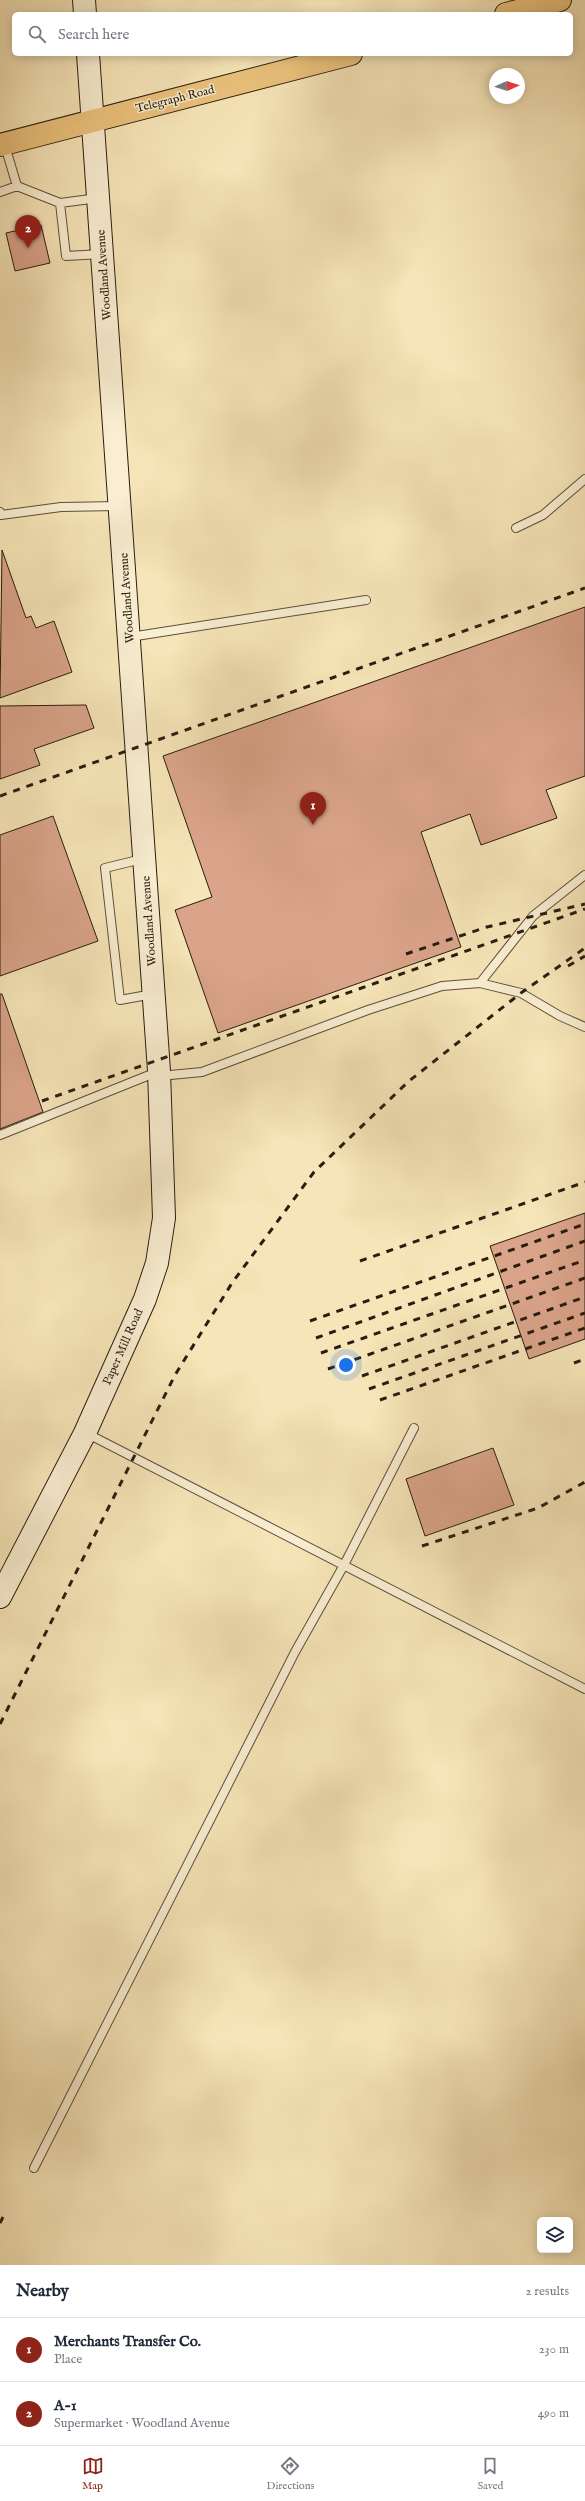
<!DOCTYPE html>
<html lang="en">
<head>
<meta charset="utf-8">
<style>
	body { margin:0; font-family:"IM FELL English",serif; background:#f2f2f3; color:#1f2937 }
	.controls { position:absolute; right:12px; bottom:12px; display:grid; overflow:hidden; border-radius:6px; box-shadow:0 2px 10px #0003 }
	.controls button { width:36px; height:36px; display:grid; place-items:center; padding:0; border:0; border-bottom:1px solid #e0e1e3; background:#fff; color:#1f2937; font:20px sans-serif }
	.compass { position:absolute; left:489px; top:68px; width:36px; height:36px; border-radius:50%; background:#fff; box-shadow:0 2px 10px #0003; rotate:87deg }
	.you { position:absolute; left:346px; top:1365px; width:14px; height:14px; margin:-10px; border:3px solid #fff; border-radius:50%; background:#1a73e8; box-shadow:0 0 0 6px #1a73e833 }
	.badge { display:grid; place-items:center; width:26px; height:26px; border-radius:50%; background:#8f2418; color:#fff; font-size:13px; font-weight:700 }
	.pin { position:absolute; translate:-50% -33px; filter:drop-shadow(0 1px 2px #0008) }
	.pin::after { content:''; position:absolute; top:21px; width:14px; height:12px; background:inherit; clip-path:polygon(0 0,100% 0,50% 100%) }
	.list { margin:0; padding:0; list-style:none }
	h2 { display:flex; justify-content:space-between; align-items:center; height:52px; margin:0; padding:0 16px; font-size:17px }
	h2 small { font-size:13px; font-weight:400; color:#747a83 }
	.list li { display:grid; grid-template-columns:26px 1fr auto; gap:12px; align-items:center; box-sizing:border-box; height:64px; padding:0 16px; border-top:1px solid #e0e1e3 }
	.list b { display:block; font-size:15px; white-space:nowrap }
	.list p { margin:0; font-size:13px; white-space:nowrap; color:#747a83 }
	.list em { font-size:13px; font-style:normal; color:#747a83 }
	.icon { flex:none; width:22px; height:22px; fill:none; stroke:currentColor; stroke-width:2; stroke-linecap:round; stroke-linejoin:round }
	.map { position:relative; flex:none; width:585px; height:2265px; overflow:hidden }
	.search { position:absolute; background:#fff; box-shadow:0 2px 10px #0003; left:12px; right:12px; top:12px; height:44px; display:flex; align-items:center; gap:10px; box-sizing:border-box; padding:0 14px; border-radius:6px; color:#747a83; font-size:15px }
	.sheet { height:180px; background:#fff }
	nav { display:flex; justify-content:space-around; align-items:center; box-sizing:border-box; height:56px; border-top:1px solid #e0e1e3; background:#fff; font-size:11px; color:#747a83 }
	nav a { display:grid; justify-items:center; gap:2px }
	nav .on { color:#8f2418 }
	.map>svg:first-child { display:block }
</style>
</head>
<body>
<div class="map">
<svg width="585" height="2265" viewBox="0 0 585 2265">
	<rect width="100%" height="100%" fill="#f6e5b8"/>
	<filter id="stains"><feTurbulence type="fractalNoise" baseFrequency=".005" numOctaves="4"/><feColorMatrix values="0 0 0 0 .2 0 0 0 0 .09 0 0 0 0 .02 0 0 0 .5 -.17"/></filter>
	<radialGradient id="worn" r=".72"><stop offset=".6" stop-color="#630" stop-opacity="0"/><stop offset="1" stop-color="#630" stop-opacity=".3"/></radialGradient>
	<path fill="#daa48a" stroke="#291d10" d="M41 225 50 263 15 271 6 233Z
		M2 550 26 618 31 616 36 628 54 621 72 672 0 698Z
		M585 607V776L546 790 557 818 481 845 470 814 421 832 461 947 218 1033 175 910 212 897 163 756Z
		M86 705 94 728 34 749 40 765 0 779V706Z
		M53 816 98 941 0 976V835Z
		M0 994H2L43 1112 0 1129Z
		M585 1213V1339L529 1359 490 1246Z
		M493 1448 514 1505 425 1536 406 1479Z"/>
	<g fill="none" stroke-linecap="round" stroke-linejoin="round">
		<defs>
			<path id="lane" d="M5 146 17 186 60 203 98 198
				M0 192 17 186
				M60 203 66 256 102 254
				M0 512 1 515 61 507 118 506
				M516 528 543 515 585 479
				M130 637 366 600
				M142 859 105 868 120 1000 153 994
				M480 983 533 916 585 875
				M160 1076 202 1072 368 1010 442 986 480 983 521 993 560 1016 585 1027
				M0 1135 157 1072
				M86 1433 585 1689
				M34 2168 295 1652 344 1565 414 1428"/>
			<path id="secondary" d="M84 0 85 14
				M0 1597 85 1433 145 1299 157 1263 164 1218 159 1071 88 54"/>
			<path id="primary" d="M506 14 560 0
				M0 145 351 54"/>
		</defs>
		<use href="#lane" stroke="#5c4f3a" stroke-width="10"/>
		<use href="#secondary" stroke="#291d10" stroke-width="24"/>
		<use href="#primary" stroke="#291d10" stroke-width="24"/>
		<use href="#lane" stroke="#f9eed1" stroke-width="8"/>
		<use href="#secondary" stroke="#f9eed1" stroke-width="22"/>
		<use href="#primary" stroke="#ebc27c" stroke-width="22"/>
		<path stroke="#291d10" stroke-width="3" stroke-dasharray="7 7" stroke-linecap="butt" d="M0 796 585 588
			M406 954 487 927 585 904
			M568 966 585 956
			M42 1101 585 909
			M360 1261 585 1182
			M310 1321 585 1224
			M316 1338 585 1241
			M321 1353 585 1260
			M574 1363 585 1359
			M328 1369 585 1278
			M362 1376 585 1297
			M369 1389 585 1313
			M380 1400 585 1328
			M422 1546 538 1508 585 1482
			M0 1724 175 1375 232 1283 314 1172 409 1081 521 993 585 948
			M0 2223 3 2217"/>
	</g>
	<g text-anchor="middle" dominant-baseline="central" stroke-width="3" stroke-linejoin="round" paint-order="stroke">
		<g font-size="12" fill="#291d10" stroke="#f9eed1">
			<text transform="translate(175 99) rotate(-14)">Telegraph Road</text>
			<text transform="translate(104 275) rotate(-94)">Woodland Avenue</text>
			<text transform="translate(127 598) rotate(-94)">Woodland Avenue</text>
			<text transform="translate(149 921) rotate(-94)">Woodland Avenue</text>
			<text transform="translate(123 1347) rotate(-66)">Paper Mill Road</text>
		</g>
	</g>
	<rect width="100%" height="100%" filter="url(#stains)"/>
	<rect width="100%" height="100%" fill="url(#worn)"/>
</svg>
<div class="controls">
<button><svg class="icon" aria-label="layers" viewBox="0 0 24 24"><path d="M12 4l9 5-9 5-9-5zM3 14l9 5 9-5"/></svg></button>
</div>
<svg class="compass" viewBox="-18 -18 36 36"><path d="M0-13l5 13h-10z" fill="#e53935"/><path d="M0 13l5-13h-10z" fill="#747a83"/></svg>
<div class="you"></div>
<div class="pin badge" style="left:313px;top:825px">1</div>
<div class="pin badge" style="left:28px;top:248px">2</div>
<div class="search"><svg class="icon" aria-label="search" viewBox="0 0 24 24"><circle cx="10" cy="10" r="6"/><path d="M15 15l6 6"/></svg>Search here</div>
</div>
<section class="sheet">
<h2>Nearby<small>2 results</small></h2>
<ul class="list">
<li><span class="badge">1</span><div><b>Merchants Transfer Co.</b><p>Place</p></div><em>230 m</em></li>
<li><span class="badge">2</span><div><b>A-1</b><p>Supermarket · Woodland Avenue</p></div><em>490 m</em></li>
</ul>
</section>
<nav>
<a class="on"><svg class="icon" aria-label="map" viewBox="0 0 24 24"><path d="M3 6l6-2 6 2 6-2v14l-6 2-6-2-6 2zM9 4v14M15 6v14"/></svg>Map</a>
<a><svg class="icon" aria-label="directions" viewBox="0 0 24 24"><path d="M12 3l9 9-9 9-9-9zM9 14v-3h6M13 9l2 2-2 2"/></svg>Directions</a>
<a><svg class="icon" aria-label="saved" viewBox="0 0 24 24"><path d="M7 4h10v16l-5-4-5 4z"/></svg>Saved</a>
</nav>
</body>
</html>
